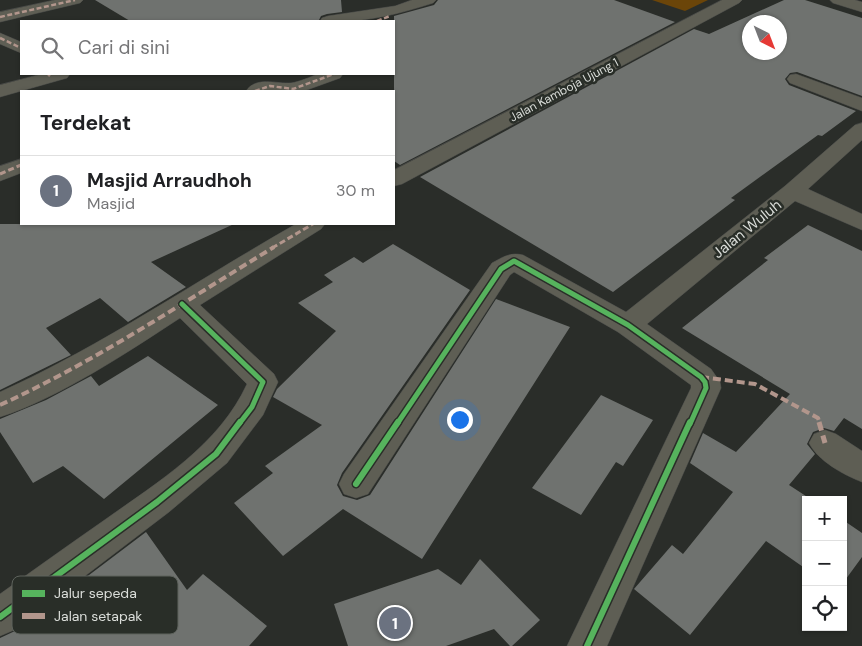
<!DOCTYPE html>
<html lang="id">
<head>
<meta charset="utf-8">
<style>
	body { margin:0; font-family:"DM Sans",sans-serif; background:#f6f6f6; color:#202124 }
	.controls { position:absolute; right:15px; bottom:15px; display:grid; overflow:hidden; border-radius:0px; box-shadow:0 1px 4px #0004 }
	.controls button { width:45px; height:45px; display:grid; place-items:center; padding:0; border:0; border-bottom:1px solid #e0e0e0; background:#fff; color:#202124; font:25px sans-serif }
	.compass { position:absolute; left:742px; top:15px; width:45px; height:45px; border-radius:50%; background:#fff; box-shadow:0 1px 4px #0004; rotate:138deg }
	.you { position:absolute; left:459px; top:419px; width:18px; height:18px; margin:-12px; border:4px solid #fff; border-radius:50%; background:#1a73e8; box-shadow:0 0 0 8px #1a73e833 }
	.badge { display:grid; place-items:center; width:32px; height:32px; border-radius:50%; background:#585a5a; color:#fff; font-size:16px; font-weight:700 }
	.pin { position:absolute; translate:-50% -50%; border:2px solid #fff; box-shadow:0 1px 5px #0006 }
	.list { margin:0; padding:0; list-style:none }
	h2 { display:flex; justify-content:space-between; align-items:center; height:65px; margin:0; padding:0 20px; font-size:21px }
	h2 small { font-size:16px; font-weight:400; color:#757577 }
	.list li { display:grid; grid-template-columns:32px 1fr auto; gap:15px; align-items:center; box-sizing:border-box; height:70px; padding:0 20px; border-top:1px solid #e0e0e0 }
	.list b { display:block; font-size:19px; white-space:nowrap }
	.list p { margin:0; font-size:16px; white-space:nowrap; color:#757577 }
	.list em { font-size:16px; font-style:normal; color:#757577 }
	.icon { flex:none; width:28px; height:28px; fill:none; stroke:currentColor; stroke-width:2; stroke-linecap:round; stroke-linejoin:round }
	.map { position:relative; flex:none; width:862px; height:646px; overflow:hidden }
	.search { position:absolute; background:#fff; box-shadow:0 1px 4px #0004; left:20px; top:20px; width:375px; height:55px; display:flex; align-items:center; gap:12px; box-sizing:border-box; padding:0 18px; border-radius:0px; color:#757577; font-size:19px }
	.panel { position:absolute; background:#fff; box-shadow:0 1px 4px #0004; left:20px; top:90px; width:375px; height:135px; border-radius:0px }
	.map>svg:first-child { display:block }
</style>
</head>
<body>
<div class="map">
<svg width="862" height="646" viewBox="0 0 862 646">
	<rect width="100%" height="100%" fill="#2a2d29"/>
	<path fill="#6b4509" d="M652 0H708L685 11Z"/>
	<path fill="#6f726f" fill-rule="evenodd" d="M95 0H341L342 12 327 14 321 16 319 20 312 21H130Z
		M438 0H614L675 22 400 165 394 161V16L434 5Z
		M784 0H805L862 18V96L797 72 790 73 785 79 789 85 856 111 822 136 818 135 731 198 735 200 613 292 420 177 694 29 709 34ZM750 22H780V52H750Z
		M0 224H234L151 262 186 287 128 322 100 298 46 328 71 355 0 390Z
		M808 225 862 251V429L844 418 834 431 824 428 813 432 807 444 815 454 789 485 812 500H806V569L766 541 690 635 634 589 672 545 683 554 733 492 690 463 703 433 736 452 790 394 682 328 768 260 764 258Z
		M393 244 470 290 342 473 337 485 343 496 357 500 370 495 496 299 570 327 422 559 343 509 283 556 234 503 273 473 265 466 322 425 273 397 277 389 336 331 298 303 333 282 324 275 354 257 363 263Z
		M148 356 218 405 104 499 63 466 33 483 0 432V419L46 400 91 376 99 386Z
		M601 395 653 420 623 466 616 462 581 515 532 488Z
		M843 520 862 533V557L843 583Z
		M146 532 187 590 203 574 267 626 249 646H0V638L15 631Z
		M480 559 540 620 512 646H510L494 629 446 646H348L334 604 438 569 461 585Z"/>
	<g fill="none" stroke-linecap="round" stroke-linejoin="round">
		<defs>
			<path id="minor" d="M55 0H83L80 3 0 22V12Z
				M412 0H436L433 3C396 15 359 24 320 21L322 18 328 16 395 6Z
				M722 0H742L739 3 402 184 394 186V170Z
				M830 0H855L862 2V12L833 3Z
				M0 33 21 42V53L0 44Z
				M42 74H70L67 78 0 97V85Z
				M318 74H343L340 78 304 91H246C256 76 276 84 291 83 299 82 310 77 318 74Z
				M796 74 862 98V111L790 83 787 79 790 75Z
				M862 123V140L808 189 862 214V230L795 201 647 324 711 369 720 382 721 388 607 646H567L691 388V385L618 332 514 272 510 275 368 494 356 498 344 494 339 484 344 474 492 263C503 257 510 252 523 255L626 312 785 186 855 125Z
				M21 159V173L0 181V166Z
				M296 224H325L321 229 200 305 274 374 278 382 263 415 227 463 169 512 14 630 0 636V594C35 569 70 544 106 519 158 482 219 445 247 384L180 318C128 352 59 398 0 417V392C104 345 197 280 296 224Z
				M825 430 836 434 862 451V482C844 475 818 461 809 443L814 434Z"/>
		</defs>
		<use href="#minor" stroke="#464846" stroke-width="1"/>
		<use href="#minor" fill="#5e5e54" fill-rule="evenodd"/>
		<path stroke="#b2968c" stroke-width="2.5" stroke-dasharray="5 2.5" stroke-linecap="butt" d="M0 17 75 0
			M377 21 390 16
			M0 38 21 48
			M48 74 50 76
			M255 91 270 86 293 89 334 74"/>
		<path stroke="#b2968c" stroke-width="3" stroke-dasharray="6 3" stroke-linecap="butt" d="M0 174 21 165
			M272 248 313 224"/>
		<path stroke="#b2968c" stroke-width="4" stroke-dasharray="8 4" stroke-linecap="butt" d="M701 377 755 384 818 418 820 424
			M0 405C96 361 184 302 274 247"/>
		<path stroke="#b2968c" stroke-width="5" stroke-dasharray="9 5" stroke-linecap="butt" d="M819 422 825 443"/>
		<defs>
			<path id="cycleway-far1" d="M182 304 263 382 252 407 239 424
				M397 424 501 269 514 261 628 325 701 377 705 382 706 388 690 424"/>
			<path id="cycleway" d="M356 484 398 422
				M0 617 157 502 216 454 240 422
				M587 646 690 422"/>
		</defs>
		<use href="#cycleway-far1" stroke="#292e28" stroke-width="8"/>
		<use href="#cycleway" stroke="#292e28" stroke-width="9"/>
		<use href="#cycleway-far1" stroke="#56b35d" stroke-width="5"/>
		<use href="#cycleway" stroke="#56b35d" stroke-width="6"/>
	</g>
	<g text-anchor="middle" dominant-baseline="central" stroke-width="5" stroke-linejoin="round" paint-order="stroke">
		<g font-size="12" fill="#daddd9" stroke="#292e28">
			<text transform="translate(564 90) rotate(-28)">Jalan Kamboja Ujung 1</text>
		</g>
		<g font-size="15" fill="#daddd9" stroke="#292e28">
			<text transform="translate(747 229) rotate(-39)">Jalan Wuluh</text>
		</g>
	</g>
	<rect x="12" y="576" width="166" height="58" rx="8" fill="#292e28" stroke="#5e635d" stroke-width="1"/>
	<rect x="22" y="590" width="23" height="7" fill="#56b35d"/>
	<rect x="22" y="613" width="23" height="6" fill="#b2968c"/>
	<g font-size="14" fill="#daddd9">
		<text x="54" y="598">Jalur sepeda</text>
		<text x="54" y="621">Jalan setapak</text>
	</g>
</svg>
<div class="controls">
<button>+</button>
<button>−</button>
<button><svg class="icon" aria-label="locate" viewBox="0 0 24 24"><circle cx="12" cy="12" r="6"/><path d="M12 2v4M12 18v4M2 12h4M18 12h4"/></svg></button>
</div>
<svg class="compass" viewBox="-18 -18 36 36"><path d="M0-13l5 13h-10z" fill="#e53935"/><path d="M0 13l5-13h-10z" fill="#757577"/></svg>
<div class="you"></div>
<div class="pin badge" style="left:395px;top:623px;background:#6b7280">1</div>
<div class="search"><svg class="icon" aria-label="search" viewBox="0 0 24 24"><circle cx="10" cy="10" r="6"/><path d="M15 15l6 6"/></svg>Cari di sini</div>
<section class="panel">
<h2>Terdekat<small></small></h2>
<ul class="list">
<li><span class="badge" style="background:#6b7280">1</span><div><b>Masjid Arraudhoh</b><p>Masjid</p></div><em>30 m</em></li>
</ul>
</section>
</div>
</body>
</html>
